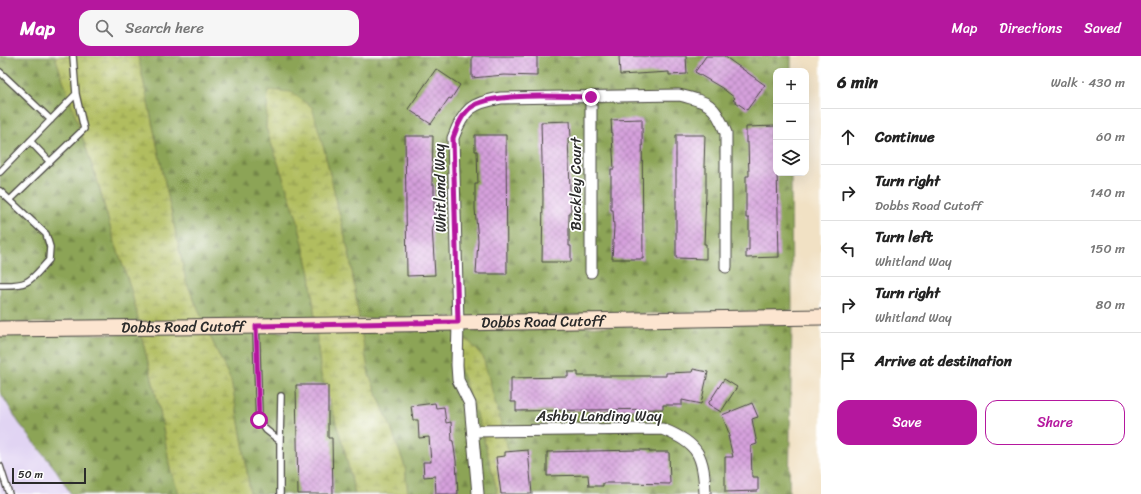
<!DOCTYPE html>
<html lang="en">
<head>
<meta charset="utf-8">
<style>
	body { margin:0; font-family:Sriracha,sans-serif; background:#f6f6f6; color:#222 }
	.controls { position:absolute; right:12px; top:12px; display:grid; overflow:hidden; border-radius:8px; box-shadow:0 4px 16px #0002 }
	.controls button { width:36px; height:36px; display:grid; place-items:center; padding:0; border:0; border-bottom:1px solid #e0e0e0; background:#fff; color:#222; font:20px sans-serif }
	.scale { position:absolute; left:12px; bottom:10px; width:74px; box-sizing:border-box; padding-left:4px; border:2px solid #2b2b2b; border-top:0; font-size:11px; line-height:14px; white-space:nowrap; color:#2b2b2b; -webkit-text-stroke:3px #fff; paint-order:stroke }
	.stop { position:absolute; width:12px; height:12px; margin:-9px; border:3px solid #b5179e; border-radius:50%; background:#fff }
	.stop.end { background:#b5179e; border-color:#fff; box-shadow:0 1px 4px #0008 }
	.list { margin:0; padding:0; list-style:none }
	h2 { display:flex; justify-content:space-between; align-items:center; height:52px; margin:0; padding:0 16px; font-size:17px }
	h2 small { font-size:13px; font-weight:400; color:#767676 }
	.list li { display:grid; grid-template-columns:26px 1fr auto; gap:12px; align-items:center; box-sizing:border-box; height:56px; padding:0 16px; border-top:1px solid #e0e0e0 }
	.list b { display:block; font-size:15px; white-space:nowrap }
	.list p { margin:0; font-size:13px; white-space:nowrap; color:#767676 }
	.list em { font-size:13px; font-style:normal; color:#767676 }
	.actions { display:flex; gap:8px; padding:12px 16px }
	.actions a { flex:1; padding:9px 0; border:1px solid #b5179e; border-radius:12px; text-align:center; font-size:14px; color:#b5179e }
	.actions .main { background:#b5179e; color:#fff }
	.icon { flex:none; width:22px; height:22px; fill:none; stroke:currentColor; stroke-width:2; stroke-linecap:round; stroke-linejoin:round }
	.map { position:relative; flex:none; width:821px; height:438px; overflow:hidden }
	header { display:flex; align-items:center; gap:24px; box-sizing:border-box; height:56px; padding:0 20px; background:#b5179e; color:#fff }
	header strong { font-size:19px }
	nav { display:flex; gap:22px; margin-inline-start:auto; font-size:14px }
	.search { width:280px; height:36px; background:#f6f6f6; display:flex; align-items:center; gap:10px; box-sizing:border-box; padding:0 14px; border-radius:12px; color:#767676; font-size:15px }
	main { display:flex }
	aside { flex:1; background:#fff }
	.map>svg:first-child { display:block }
</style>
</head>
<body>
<header>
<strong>Map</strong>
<div class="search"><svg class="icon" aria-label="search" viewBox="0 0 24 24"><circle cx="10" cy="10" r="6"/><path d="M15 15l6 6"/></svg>Search here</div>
<nav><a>Map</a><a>Directions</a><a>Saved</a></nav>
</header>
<main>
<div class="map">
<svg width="821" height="438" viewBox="0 0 821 438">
	<defs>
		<pattern id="forest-firs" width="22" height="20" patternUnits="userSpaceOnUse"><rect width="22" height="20" fill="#8ca456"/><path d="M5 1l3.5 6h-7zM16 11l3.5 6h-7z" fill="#738647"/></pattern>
		<pattern id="wetland-marsh" width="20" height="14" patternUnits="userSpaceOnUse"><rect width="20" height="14" fill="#b1bd5f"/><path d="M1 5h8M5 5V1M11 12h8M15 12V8" fill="none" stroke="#909a4f"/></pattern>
		<pattern id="building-cross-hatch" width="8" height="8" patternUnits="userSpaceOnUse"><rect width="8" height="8" fill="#d5a0dc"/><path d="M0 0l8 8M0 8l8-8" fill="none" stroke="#ad83b3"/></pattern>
	</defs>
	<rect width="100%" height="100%" fill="#fff"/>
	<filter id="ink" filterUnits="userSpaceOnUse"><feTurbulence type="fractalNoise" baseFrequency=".025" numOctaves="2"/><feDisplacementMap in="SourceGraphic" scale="8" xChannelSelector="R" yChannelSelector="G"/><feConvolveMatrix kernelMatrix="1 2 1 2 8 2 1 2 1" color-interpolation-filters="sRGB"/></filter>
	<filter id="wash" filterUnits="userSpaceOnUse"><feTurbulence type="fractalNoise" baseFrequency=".012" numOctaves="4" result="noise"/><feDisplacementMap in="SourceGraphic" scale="16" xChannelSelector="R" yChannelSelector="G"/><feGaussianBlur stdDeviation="0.9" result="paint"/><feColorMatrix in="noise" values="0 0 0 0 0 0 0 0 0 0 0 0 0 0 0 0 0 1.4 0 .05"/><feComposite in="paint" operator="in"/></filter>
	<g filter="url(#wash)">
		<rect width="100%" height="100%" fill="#f1e1c4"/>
		<path fill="#e1d4f3" d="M0 336 19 367 56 414 71 438H0Z"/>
		<path fill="url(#forest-firs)" stroke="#5c6840" d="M0 0H55L98 127 113 181 130 230 139 266 0 267Z
			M138 0H791V15H776V117H791L792 255 359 263 350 202 324 93 268 34 266 72 297 162 310 218 315 263 203 265 186 225Z
			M792 267 789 438H520L453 294 480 369 497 434 496 438H408L405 411 390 369 369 319 361 274Z
			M316 275 321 319 344 392 355 438H250L243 388 231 325 208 276Z
			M0 278H141L160 355 170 412 179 438H71L56 414 19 367 0 336Z"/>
		<path fill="url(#wetland-marsh)" stroke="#6e7445" d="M55 0H138L186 225 203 265 139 266 130 230 113 181 98 127Z
			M268 34 291 36 312 51 324 93 350 202 359 263H315L310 218 297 162 266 72Z
			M361 274 369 319 390 369 405 411 408 438H355L344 392 321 319 316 275Z
			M208 276 231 325 243 388 250 438H179L170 412 160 355 141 278Z
			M468 284 483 301 520 438H496L497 434 480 369 453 294V285Z"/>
		<g id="blocks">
			<path fill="url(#building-cross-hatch)" d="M472 0H537V20L504 19 472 22Z
				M619 0H686L687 18 669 19V16L653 17 620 19Z
				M706 0H724L765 29 747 54 733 44 735 42 722 32 695 16Z
				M436 13 460 29 451 43 449 42 431 68 408 53Z
				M642 63 643 203H612L614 171 613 154H611V113H614L611 64Z
				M570 65 571 82H568L571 157H569V190H571V206H542L543 141 541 66Z
				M776 70 779 201 746 202V194H749V162H746V120H749L748 87H746V71Z
				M475 79H506L507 218H476L478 184 475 153V128H478L477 95H475Z
				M676 79H705L704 111H706V137L704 188H706V203L676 202Z
				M405 80H433L432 128H434V170H432L435 219 407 220Z
				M693 313 708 316 701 348 682 344V349H663V353L516 355V346H511V322L568 321V316H578V320H666V317L692 316Z
				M724 323 737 331 721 356 708 348Z
				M296 329H328V382H332L333 438H298Z
				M435 347 436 352 444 351 446 367 451 366 452 385H453L456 405 458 438H436L435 420 424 421 423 406H431L429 381 419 382 418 364H413L411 350Z
				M752 347 758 361 752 363 757 388 751 390 752 421H758V435L725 436V401H733L728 380H730L722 359Z
				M528 394 532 438H501L496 401 505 400V396Z
				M638 394H649V396H669L670 428 627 427H603V430H589L588 419 547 420V396Z"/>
		</g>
	</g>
	<g filter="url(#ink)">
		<use href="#blocks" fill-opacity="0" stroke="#494642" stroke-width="1"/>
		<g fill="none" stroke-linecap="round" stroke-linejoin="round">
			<defs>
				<path id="lane" d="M0 16 51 64
					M30 85 50 106
					M0 116 76 38 73 0
					M0 135 46 178 50 191 49 204C30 225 30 230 0 229
					M10 144 84 73 76 38
					M256 270 259 364 266 374 280 385V438
					M280 385 281 340
					M0 410 9 438"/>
				<path id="street" d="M591 41V216
					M474 375 662 373C699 387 704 400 705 438
					M478 438 470 348 458 324 457 309 458 267 453 82C464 53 471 47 501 42L679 39C708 46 715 48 726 77V211"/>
				<g id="secondary">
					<path id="s1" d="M0 273 336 269 821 261"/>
				</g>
			</defs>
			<use href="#lane" stroke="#494642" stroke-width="8"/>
			<use href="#street" stroke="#494642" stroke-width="13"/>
			<use href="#secondary" stroke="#494642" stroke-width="17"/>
			<use href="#lane" stroke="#fff" stroke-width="5.5"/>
			<use href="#street" stroke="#fff" stroke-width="11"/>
			<use href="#secondary" stroke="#fce5d0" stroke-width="15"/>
		</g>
	</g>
	<g fill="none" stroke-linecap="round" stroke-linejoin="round" filter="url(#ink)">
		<path stroke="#b5179e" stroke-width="5" d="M259 364 256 270 458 266 453 82C457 71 461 60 470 52 490 35 563 41 591 41"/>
	</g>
	<g text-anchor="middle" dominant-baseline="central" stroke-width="3.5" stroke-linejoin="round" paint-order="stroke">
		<g font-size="15" fill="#2b2b2b" stroke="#fff">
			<text transform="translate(576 128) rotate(-90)">Buckley Court</text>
			<text transform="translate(440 132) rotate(-91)">Whitland Way</text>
			<text stroke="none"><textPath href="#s1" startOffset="543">Dobbs Road Cutoff</textPath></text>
			<text stroke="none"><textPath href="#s1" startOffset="183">Dobbs Road Cutoff</textPath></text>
			<text x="599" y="360">Ashby Landing Way</text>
		</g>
	</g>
</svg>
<div class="controls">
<button>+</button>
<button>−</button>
<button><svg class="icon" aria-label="layers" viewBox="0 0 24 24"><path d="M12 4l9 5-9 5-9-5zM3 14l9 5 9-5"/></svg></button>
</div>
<div class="scale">50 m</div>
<div class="stop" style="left:259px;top:364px"></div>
<div class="stop end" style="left:591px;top:41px"></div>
</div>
<aside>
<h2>6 min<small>Walk · 430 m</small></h2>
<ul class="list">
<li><svg class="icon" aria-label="ahead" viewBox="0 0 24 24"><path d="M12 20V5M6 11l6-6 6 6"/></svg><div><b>Continue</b></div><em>60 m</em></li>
<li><svg class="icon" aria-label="right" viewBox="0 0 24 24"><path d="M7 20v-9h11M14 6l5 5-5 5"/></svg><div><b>Turn right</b><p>Dobbs Road Cutoff</p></div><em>140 m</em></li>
<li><svg class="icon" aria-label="left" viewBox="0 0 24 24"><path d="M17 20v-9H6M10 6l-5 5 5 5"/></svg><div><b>Turn left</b><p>Whitland Way</p></div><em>150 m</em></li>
<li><svg class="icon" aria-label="right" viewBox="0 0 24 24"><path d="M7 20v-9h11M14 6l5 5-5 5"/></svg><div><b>Turn right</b><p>Whitland Way</p></div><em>80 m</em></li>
<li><svg class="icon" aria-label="arrive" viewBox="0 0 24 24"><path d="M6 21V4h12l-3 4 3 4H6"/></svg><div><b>Arrive at destination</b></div></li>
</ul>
<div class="actions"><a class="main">Save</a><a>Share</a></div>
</aside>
</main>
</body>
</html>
